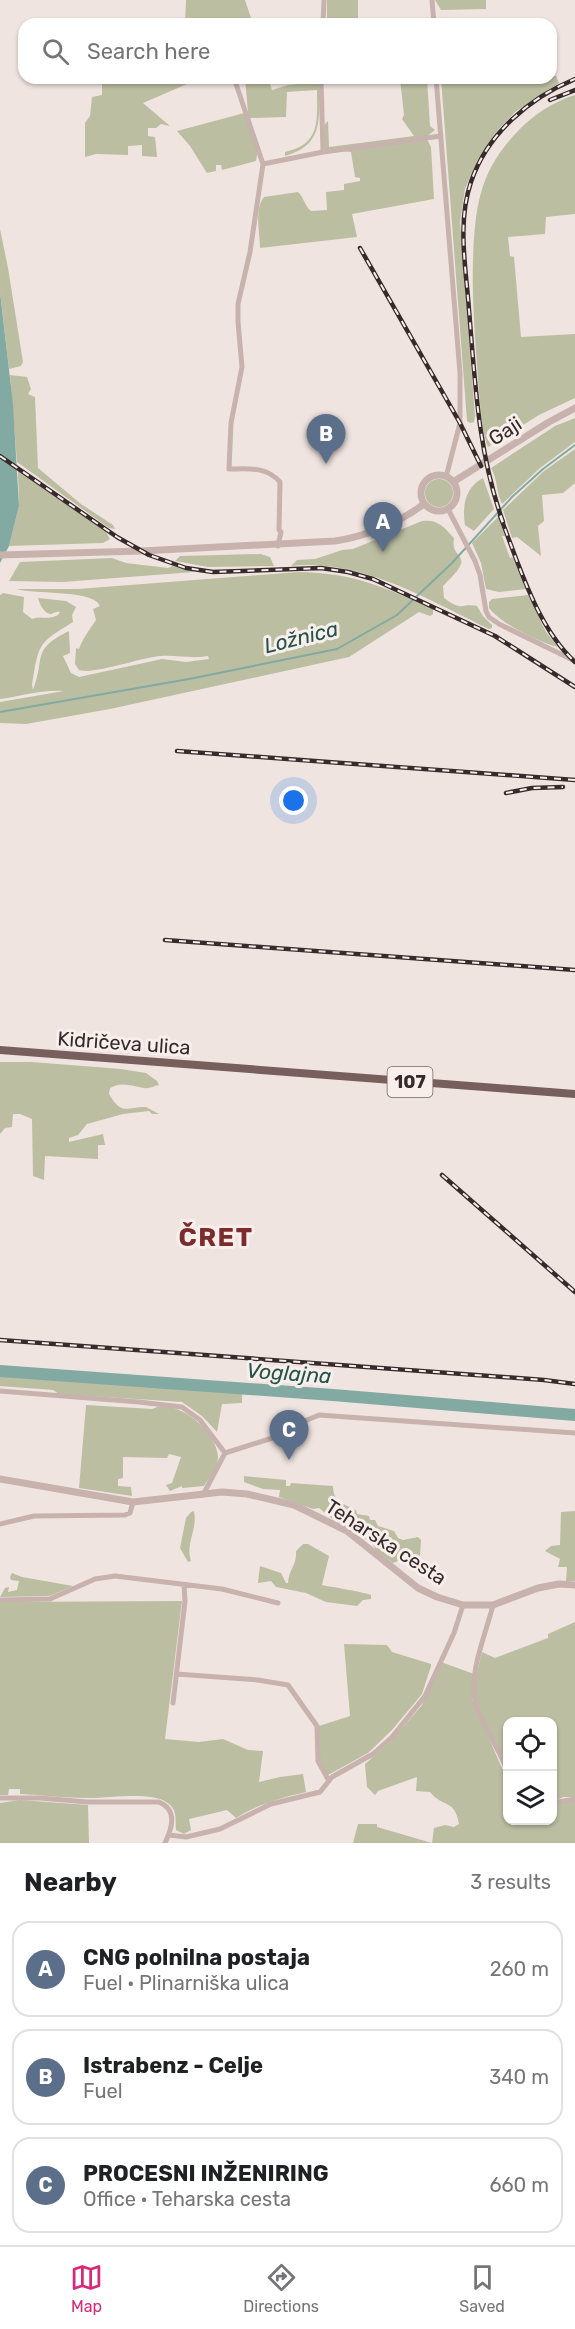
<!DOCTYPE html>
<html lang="en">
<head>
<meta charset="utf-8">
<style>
	body { margin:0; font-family:Rubik,sans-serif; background:#f6f6f6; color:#202124 }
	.controls { position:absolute; right:18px; bottom:18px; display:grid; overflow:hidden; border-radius:12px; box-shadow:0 2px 4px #0004 }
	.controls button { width:54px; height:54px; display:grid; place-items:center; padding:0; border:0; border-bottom:2px solid #e0e0e0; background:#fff; color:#202124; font:30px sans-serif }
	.you { position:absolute; left:294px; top:801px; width:21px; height:21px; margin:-15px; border:4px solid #fff; border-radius:50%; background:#1a73e8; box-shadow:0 0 0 9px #1a73e833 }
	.badge { display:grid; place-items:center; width:39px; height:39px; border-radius:50%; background:#db2777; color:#fff; font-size:20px; font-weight:700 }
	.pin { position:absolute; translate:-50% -50px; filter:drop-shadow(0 2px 3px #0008) }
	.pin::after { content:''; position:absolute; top:32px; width:21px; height:18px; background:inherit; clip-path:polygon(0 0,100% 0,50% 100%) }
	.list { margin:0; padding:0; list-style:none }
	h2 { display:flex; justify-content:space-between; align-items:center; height:78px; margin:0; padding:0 24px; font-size:26px }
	h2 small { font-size:20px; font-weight:400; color:#757577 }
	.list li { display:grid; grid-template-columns:39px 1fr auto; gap:18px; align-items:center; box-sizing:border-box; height:96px; margin:0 12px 12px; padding:0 12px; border:2px solid #e0e0e0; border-radius:18px }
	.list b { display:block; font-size:22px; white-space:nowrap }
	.list p { margin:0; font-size:20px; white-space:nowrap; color:#757577 }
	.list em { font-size:20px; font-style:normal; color:#757577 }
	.icon { flex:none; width:33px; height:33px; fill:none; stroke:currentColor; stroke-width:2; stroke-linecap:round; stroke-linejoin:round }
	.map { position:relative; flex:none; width:575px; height:1843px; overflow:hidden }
	.search { position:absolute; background:#fff; box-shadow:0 2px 4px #0004; left:18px; right:18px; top:18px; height:66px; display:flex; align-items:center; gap:15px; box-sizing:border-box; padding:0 21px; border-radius:18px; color:#757577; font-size:22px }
	.sheet { height:402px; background:#fff }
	nav { display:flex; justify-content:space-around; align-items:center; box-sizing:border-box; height:84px; border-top:2px solid #e0e0e0; background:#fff; font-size:16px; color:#757577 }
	nav a { display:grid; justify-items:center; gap:3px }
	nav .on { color:#db2777 }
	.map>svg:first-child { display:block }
</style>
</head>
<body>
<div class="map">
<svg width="575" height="1843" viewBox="0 0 575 1843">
	<rect width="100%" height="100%" fill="#f0e4e0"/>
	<path fill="#bbbea1" d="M186 0H245L253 24H185Z
		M327 0H358V18H327Z
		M435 0H486V9L441 10Z
		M551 76H556L559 83 515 112 498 130 477 161 465 189 460 222 475 416 474 422 470 423 467 421 441 78H551Z
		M102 78 129 81 142 78H201L143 103 170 126 161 124 156 128H148V136L155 137 157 157 142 156V145L128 146V155L96 154 85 157V123L90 116 92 97 102 95Z
		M245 78H268L272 90 288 85 319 82C319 117 325 145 285 156V152C321 144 317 121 317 90L287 92 286 117 250 118 258 148 256 161 222 170 221 165H216V171L207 173 190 146 177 131 248 112Z
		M323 78H427L430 126 435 130 426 137 431 147 434 199 352 214 357 237 260 248C260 233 254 210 264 197L298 192C304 197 304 205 311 211L327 210 326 192 344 190V184L360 181V178L355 177 351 152 325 149V124L328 121 329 147 414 136 402 119 404 115 400 79 323 84Z
		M575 95V214L546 217 545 234 508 237 510 256 514 257 521 337 575 334V398L539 415 488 447C480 429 478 373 476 352 474 321 472 291 473 260 475 207 479 171 518 131 534 114 553 102 575 95Z
		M0 229 8 268 23 362 21 366 9 369 0 291Z
		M10 375 27 377 31 389 28 394 35 397 38 468 81 504 113 525 115 529 109 528 17 462Z
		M575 418V442L540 468 502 504C496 492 498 480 491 468L555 426Z
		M575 449V483L563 493 542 495 544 521 538 526 541 556 517 537 512 538 503 510 544 471Z
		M18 471 106 532 110 539 103 543 9 546 19 506Z
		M483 478 494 509 474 531 465 525C462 507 465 487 483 478Z
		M425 493a14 14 0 1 1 28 0a14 14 0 1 1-28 0Z
		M498 517 505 536H502L510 558 513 557 526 589 499 592 486 589 481 563 472 543Z
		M422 521C438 519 444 527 454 538 449 562 480 551 443 586L444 598C463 612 459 603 477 606L483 616 492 625V628L489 629C428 600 361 558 291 566L297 560 315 559 342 550 353 549Z
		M261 554 270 557 274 566 208 567 175 561 180 556Z
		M112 558 126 563 168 568 172 566 194 572 63 582 9 581 20 562Z
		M299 572C354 573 384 587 433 609V614L430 616 419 612 349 657 110 709 26 724 0 723V702L64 691C42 689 22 696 0 699V595L3 593 24 597 23 612 32 619C43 615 45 621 58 615L60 612C57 611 54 613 51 614 44 614 39 603 38 598L66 601 76 607 72 615 73 622C37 644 39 644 32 685L33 690C46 658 30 650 69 631L70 653 63 656 71 673 79 677 162 659 186 662 209 659 208 656C192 659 177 655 161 656 142 657 94 675 79 670L75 664 76 648 79 649C83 638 90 629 96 620L93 609 100 606C93 589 35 595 17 589H78Z
		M528 595 546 632 558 647C540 643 500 623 489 608V602L492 599Z
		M0 1062H32L121 1069 146 1073 157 1081 159 1085C154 1086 149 1089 144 1088 132 1086 122 1081 110 1088L109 1094C122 1116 126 1107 146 1107L159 1114H152L149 1111 123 1114 87 1124 78 1135 69 1138V1142L103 1134 105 1145H98V1159L45 1156 44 1180 33 1176 32 1119 20 1114H13L12 1127 5 1128 0 1134Z
		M0 1375 242 1394V1403L222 1404 217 1432 202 1416 182 1402 59 1394 53 1390 0 1386Z
		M86 1405 152 1409C177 1397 216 1431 218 1456 219 1465 209 1478 204 1486L182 1488V1486L170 1491 166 1485 172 1483 181 1457 169 1454 167 1458 123 1457V1478L118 1479V1486L131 1487 132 1496 79 1488Z
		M244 1476 286 1480V1486H290L291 1483 333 1486C333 1502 344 1504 356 1510L357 1514 369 1516 370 1520H375L378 1526 394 1531 398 1538 403 1540 418 1537 421 1540 420 1556 414 1564 403 1559 393 1563 375 1550 374 1546 353 1528 344 1526 335 1521 319 1508 313 1509 279 1497 280 1490 263 1489 244 1482Z
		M194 1511C198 1529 185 1544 191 1561L188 1562 180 1548 186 1518 191 1512Z
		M575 1511V1581H566L567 1567H558L560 1559 545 1551 551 1546 560 1545 561 1512Z
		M303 1544H308L329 1556 322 1585C332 1587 364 1592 371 1595V1599L363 1600 357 1606 326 1602 306 1593 276 1587 271 1581 258 1583 260 1566 281 1573 286 1583H288C289 1569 297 1565 296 1551Z
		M12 1573 22 1577 73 1586 50 1596 0 1597 5 1588 9 1587 8 1592 17 1590 19 1581 11 1580 10 1577Z
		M182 1601 165 1739 199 1742 223 1739 248 1750 263 1751 259 1782 280 1777 303 1774 306 1792C281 1798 258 1804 236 1818L227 1810 189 1819 191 1830 184 1834 176 1830C175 1818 178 1809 166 1802 149 1791 106 1799 86 1798 64 1798 42 1795 20 1794V1789H9L8 1795H0V1602Z
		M575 1622V1797H563L553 1802 552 1722H508L507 1768C500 1741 476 1719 475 1690 475 1678 479 1664 482 1652L495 1658 548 1638V1634Z
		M344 1644 387 1645 392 1652 431 1664V1666L422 1694 392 1730 368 1753 328 1775 319 1760V1726L350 1716Z
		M441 1662 474 1674 472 1699 507 1780 508 1820H552L553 1806 561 1802 575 1801V1843H353L358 1824H377V1827L432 1843 434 1828 445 1825 454 1827 459 1824C455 1799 443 1808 430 1792L416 1791 417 1777 378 1791 375 1795 367 1787 365 1764 391 1741 422 1705Z
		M19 1800 88 1805 89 1843H0V1803Z"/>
	<path fill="#82aaa2" d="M0 292 13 404 19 506 9 546 0 563Z"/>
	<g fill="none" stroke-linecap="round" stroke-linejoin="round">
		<path stroke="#82aaa2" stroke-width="2" d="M0 712 189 679 337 649 397 615 452 563 512 497 543 469 575 445"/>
		<path stroke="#82aaa2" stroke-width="12" d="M0 1371 333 1395 575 1415"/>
		<path stroke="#c7b2ad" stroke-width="5" d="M432 0 434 24
			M323 24 324 0
			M234 78 263 164
			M436 78 460 373V423L446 477
			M323 152 441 136
			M448 509 475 561 480 575 486 611 489 617 499 624 575 661
			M278 546 281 532 279 530 280 482C266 466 248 469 229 469L231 423 242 367 238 322V304L250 252 263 164 323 152 321 78
			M0 1391 139 1402 182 1407 200 1420 225 1453 285 1434 300 1423 319 1415 575 1433
			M204 1493 225 1453
			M0 1524 34 1516 125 1515 130 1513 133 1502
			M0 1600 50 1599 95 1579 115 1576 222 1589 278 1603
			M493 1605C486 1634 467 1676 476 1705 483 1728 499 1748 508 1772
			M176 1674 258 1680 288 1685 317 1726 318 1761 329 1781
			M173 1703 185 1601 184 1585
			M0 1798H40L87 1802H159C178 1810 172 1828 165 1843
			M552 1803 575 1799
			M169 1835 186 1837 220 1829 271 1804 320 1792 332 1777 373 1754 392 1737 425 1696 454 1633 463 1605"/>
		<path stroke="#c7b2ad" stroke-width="7" d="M421 493a18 18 0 1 1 36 0a18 18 0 1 1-36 0Z
			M453 482 549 422 575 408
			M0 555 141 551 335 541C368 536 398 523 424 504
			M0 1479 133 1502 222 1492 247 1494 294 1505 347 1531 418 1588 437 1597 463 1605H493L538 1588 559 1584 575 1585"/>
		<path stroke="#765f5d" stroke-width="8" d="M0 1050 575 1094"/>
		<defs>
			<path id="rail" d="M550 100 575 90
				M360 248 460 423 481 466
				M0 456 117 537 149 555 186 568 213 572 321 568 348 572 373 579 495 636 575 687
				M500 516C519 564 536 626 575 662
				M503 522C478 453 475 381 469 310 466 268 457 223 471 182 487 134 529 98 575 79
				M177 751 575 780
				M506 793 532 788 563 787
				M165 940 575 970
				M442 1175 575 1292
				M0 1340 544 1380 575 1384"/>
		</defs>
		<use href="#rail" stroke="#362b2a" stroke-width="4.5"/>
		<use href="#rail" stroke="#f8efec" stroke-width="2" stroke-dasharray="7" stroke-linecap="butt"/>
	</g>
	<g text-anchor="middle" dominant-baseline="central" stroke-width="6" stroke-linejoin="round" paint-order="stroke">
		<rect fill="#f8efec" stroke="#706664" stroke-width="1.5" x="387.5" y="1067" width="45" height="30" rx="4.5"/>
		<g font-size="18" font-weight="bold" fill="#362b2a">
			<text x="410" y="1082">107</text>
		</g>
		<g font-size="20" fill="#362b2a" stroke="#f8efec">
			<text transform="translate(505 431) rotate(-33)">Gaji</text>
			<text transform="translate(124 1043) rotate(4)">Kidričeva ulica</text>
			<text transform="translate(386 1542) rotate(33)">Teharska cesta</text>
		</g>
		<g font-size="21" font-style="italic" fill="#24534b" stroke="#f8efec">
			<text transform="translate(301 637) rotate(-14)">Ložnica</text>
			<text transform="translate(289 1373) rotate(4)">Voglajna</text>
		</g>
		<g font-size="26" font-weight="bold" letter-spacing="1.5" fill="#7c2c2d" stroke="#f8efec">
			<text x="216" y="1237">ČRET</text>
		</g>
	</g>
</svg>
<div class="controls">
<button><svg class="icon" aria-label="locate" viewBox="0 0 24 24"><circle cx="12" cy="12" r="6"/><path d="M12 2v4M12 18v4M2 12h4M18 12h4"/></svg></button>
<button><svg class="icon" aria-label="layers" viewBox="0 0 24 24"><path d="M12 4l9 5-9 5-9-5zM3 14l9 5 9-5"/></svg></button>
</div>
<div class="you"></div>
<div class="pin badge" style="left:383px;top:552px;background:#5c6f8a">A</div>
<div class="pin badge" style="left:326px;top:464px;background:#5c6f8a">B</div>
<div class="pin badge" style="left:289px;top:1460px;background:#5c6f8a">C</div>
<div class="search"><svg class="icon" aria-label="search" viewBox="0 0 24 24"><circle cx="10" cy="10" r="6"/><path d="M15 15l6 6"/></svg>Search here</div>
</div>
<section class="sheet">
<h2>Nearby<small>3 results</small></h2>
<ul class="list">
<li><span class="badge" style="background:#5c6f8a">A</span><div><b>CNG polnilna postaja</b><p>Fuel · Plinarniška ulica</p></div><em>260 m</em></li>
<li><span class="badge" style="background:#5c6f8a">B</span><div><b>Istrabenz - Celje</b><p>Fuel</p></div><em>340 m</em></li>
<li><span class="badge" style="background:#5c6f8a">C</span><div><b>PROCESNI INŽENIRING</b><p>Office · Teharska cesta</p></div><em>660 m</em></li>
</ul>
</section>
<nav>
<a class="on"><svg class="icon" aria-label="map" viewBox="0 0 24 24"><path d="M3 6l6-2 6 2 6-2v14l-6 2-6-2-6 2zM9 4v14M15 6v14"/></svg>Map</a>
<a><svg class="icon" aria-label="directions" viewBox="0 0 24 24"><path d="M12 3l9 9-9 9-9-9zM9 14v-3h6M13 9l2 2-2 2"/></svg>Directions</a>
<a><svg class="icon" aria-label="saved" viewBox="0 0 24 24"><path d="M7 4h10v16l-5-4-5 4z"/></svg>Saved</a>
</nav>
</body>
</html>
